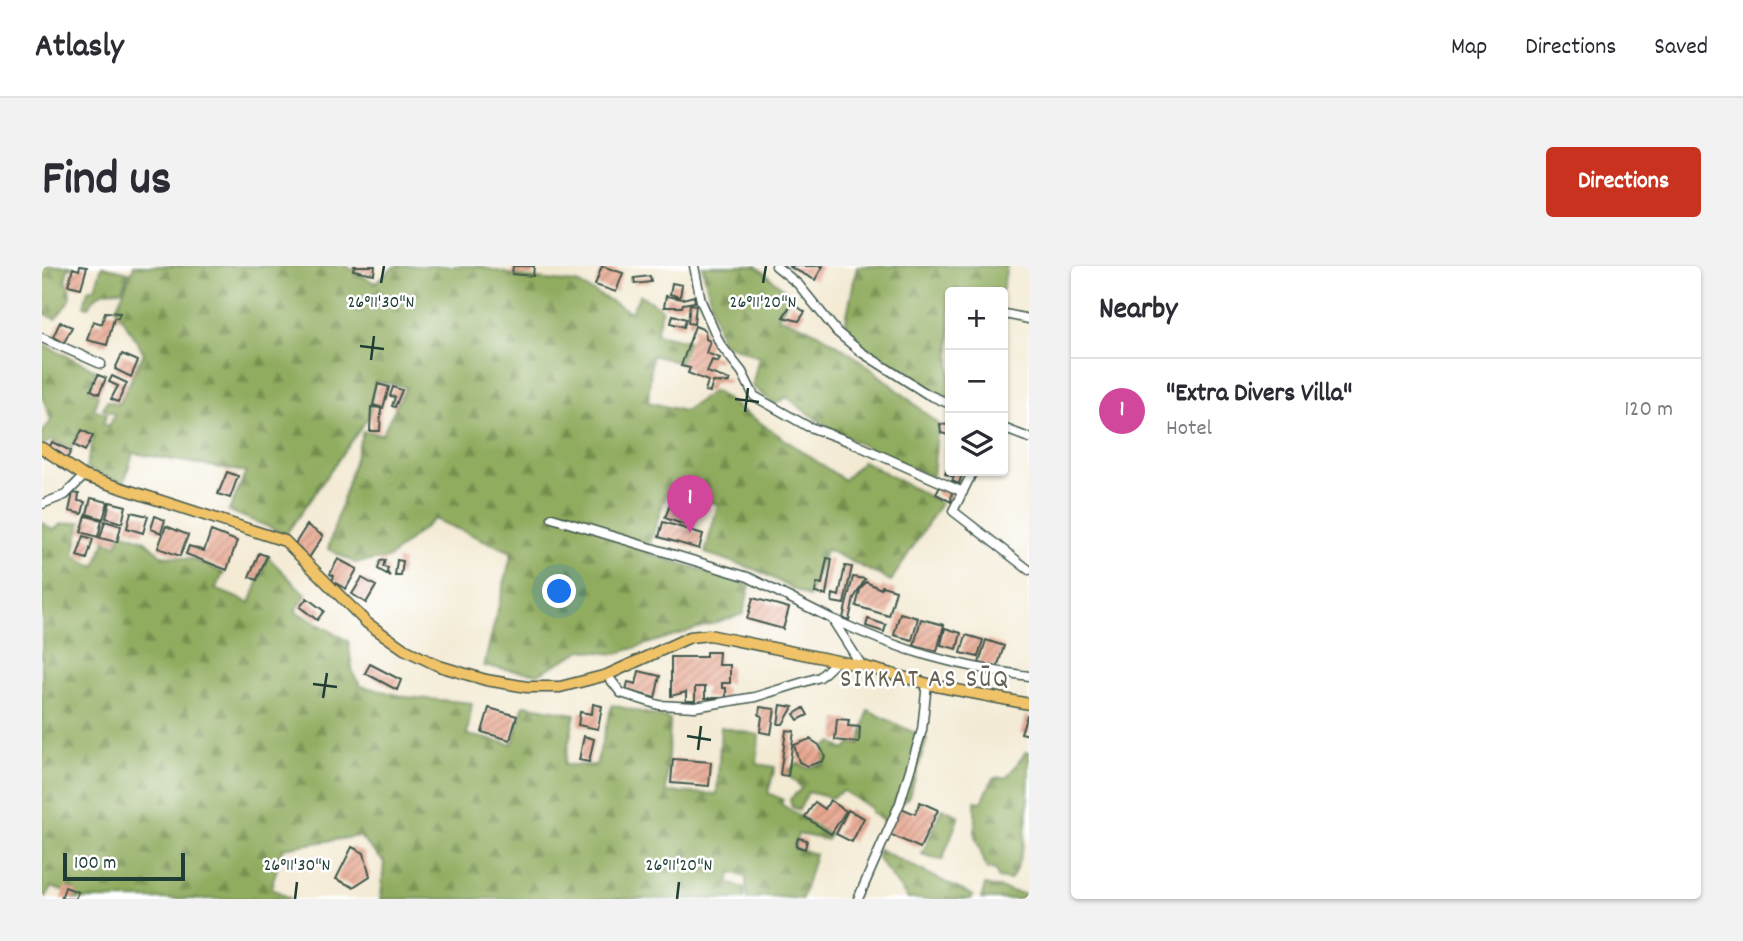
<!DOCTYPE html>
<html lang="en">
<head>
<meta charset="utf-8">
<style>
	body { margin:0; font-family:Dekko,sans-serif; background:#f2f2f3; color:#2b2b33 }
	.controls { position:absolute; right:21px; top:21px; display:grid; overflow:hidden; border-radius:7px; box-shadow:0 2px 5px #0004 }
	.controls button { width:63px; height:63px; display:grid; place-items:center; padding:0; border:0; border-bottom:2px solid #e1e1e2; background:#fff; color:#2b2b33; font:35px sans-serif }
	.scale { position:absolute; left:21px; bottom:18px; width:122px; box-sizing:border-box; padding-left:7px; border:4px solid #1f3d34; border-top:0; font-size:19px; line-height:24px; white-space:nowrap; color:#1f3d34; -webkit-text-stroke:5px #fff; paint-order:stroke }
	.you { position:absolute; left:518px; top:326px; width:24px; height:24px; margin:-18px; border:5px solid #fff; border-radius:50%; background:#1a73e8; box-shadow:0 0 0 10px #1a73e833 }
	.badge { display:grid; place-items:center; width:46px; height:46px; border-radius:50%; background:#c8321e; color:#fff; font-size:23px; font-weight:700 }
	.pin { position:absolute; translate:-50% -58px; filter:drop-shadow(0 2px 4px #0008) }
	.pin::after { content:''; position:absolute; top:37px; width:24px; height:21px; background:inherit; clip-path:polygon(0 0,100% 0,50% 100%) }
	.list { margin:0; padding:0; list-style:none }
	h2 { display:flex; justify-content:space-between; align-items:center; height:91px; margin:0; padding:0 28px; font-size:30px }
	h2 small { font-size:23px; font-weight:400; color:#7c7c81 }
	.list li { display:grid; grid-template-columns:46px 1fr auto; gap:21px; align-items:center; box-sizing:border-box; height:105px; padding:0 28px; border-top:2px solid #e1e1e2 }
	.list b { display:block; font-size:26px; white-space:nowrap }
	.list p { margin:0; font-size:23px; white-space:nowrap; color:#7c7c81 }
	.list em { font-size:23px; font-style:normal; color:#7c7c81 }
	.icon { flex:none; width:38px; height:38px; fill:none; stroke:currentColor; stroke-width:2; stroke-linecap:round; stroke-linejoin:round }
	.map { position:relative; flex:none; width:987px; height:633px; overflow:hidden; border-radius:7px }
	header { display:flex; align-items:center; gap:42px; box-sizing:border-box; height:98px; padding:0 35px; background:#fff; border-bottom:2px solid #e1e1e2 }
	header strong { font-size:33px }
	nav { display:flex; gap:38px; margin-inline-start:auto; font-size:24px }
	.intro { display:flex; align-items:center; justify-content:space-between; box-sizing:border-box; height:168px; padding:0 42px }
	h1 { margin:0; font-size:49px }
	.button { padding:18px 32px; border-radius:7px; background:#c8321e; color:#fff; font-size:24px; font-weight:700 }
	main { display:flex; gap:42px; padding:0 42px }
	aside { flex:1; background:#fff; border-radius:7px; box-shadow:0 2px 5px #0004 }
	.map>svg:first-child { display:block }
</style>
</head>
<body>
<header>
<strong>Atlasly</strong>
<nav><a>Map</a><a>Directions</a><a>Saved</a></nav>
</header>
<div class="intro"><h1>Find us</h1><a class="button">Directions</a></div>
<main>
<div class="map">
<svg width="987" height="633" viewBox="0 0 987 633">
	<defs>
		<pattern id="forest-firs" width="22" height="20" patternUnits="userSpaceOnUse" patternTransform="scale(1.75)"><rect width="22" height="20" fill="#90ac5e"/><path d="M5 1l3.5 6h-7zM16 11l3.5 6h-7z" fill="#758d4e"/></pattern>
		<pattern id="building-hatch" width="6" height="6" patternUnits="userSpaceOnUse" patternTransform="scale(1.75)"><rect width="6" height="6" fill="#e8a790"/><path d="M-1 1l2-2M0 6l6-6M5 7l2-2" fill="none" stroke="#bb8976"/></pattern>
	</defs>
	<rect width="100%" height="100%" fill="#fff"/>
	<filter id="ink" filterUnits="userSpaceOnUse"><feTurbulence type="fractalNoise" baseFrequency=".0143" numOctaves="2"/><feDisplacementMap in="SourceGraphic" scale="14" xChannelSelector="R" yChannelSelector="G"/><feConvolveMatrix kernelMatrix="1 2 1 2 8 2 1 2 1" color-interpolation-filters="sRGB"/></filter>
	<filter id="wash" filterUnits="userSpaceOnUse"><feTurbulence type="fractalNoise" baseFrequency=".00686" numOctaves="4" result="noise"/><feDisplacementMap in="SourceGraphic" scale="28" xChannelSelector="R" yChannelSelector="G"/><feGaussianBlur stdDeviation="1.57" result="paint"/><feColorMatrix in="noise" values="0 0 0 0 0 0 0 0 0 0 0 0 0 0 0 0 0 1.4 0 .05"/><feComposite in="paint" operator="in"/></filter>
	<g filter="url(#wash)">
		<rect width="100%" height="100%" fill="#f3ead3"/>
		<path fill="url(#forest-firs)" stroke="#587449" stroke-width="2" d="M0 0H32L26 3 23 15 27 19 28 34 13 53 0 46Z
			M60 0 87 6 80 24C63 24 55 25 47 41L42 40 46 24 53 22Z
			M92 0H304L333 17 353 0H435L484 12 535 17 589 46 598 29 620 43 614 68 646 75 638 97 610 89 606 136 642 145 672 125 802 214 821 195 899 237 849 315 784 283 767 331 715 304 663 287 676 238 625 225 605 287 708 319 701 348 573 388 540 384 496 408 442 400 470 286 392 253 347 292 313 297 286 283 321 165 340 168 364 121 333 115 327 150 244 268 187 245 204 206 91 187 82 217 44 202 52 170 39 164 29 183 9 174 0 180V167L9 155 0 129V78L54 104 48 124 56 129 52 143 65 148 61 157 67 160 73 148 61 143 65 135 77 138 102 87 74 43Z
			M660 0H714L749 29 736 52C788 62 855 124 896 158L891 211C840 189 788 168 745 131L733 138 710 120 717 91 679 76Z
			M815 0H965L960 26H908V132C870 116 833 92 802 64Z
			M0 256 11 264 20 258 39 256 32 290 53 301 63 275 75 279 80 266 102 274 119 289 150 293 182 307 173 323 208 337 226 291 264 329 253 345 306 375 311 408 319 420 364 431 430 437 425 469 470 478 482 439 533 448 522 499H554L570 439 628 453 624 526 675 528 679 461 717 469 715 498 733 501 726 527 741 534 739 538 788 569 785 574 756 568 752 582 773 588 760 633 726 630 705 633 704 610 690 606 686 617 702 622V633H339L342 596 317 570 241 582 229 622 249 633H32V629L9 621 3 633H0Z
			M826 444 885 473 867 530 842 556 829 546V542L801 525 789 532 766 526 757 544 750 541 748 533 760 522 747 510 748 504 755 497 766 502 782 497 784 480 791 476 800 483H805L808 478H818Z
			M984 486H987C987 525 987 586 968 614L956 612 954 604 945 603 933 570V535L940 536 951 512 965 511Z
			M900 542 917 550 900 594 880 588Z
			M836 583 931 630 929 633H866L836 593Z
			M943 619 987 629V633H939Z"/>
		<g id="blocks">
			<path fill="url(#building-hatch)" d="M38 0 45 1 39 22 26 19 31 2 37 4Z
				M312 0H333L332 8 311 4Z
				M471 0H492L491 10 470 8Z
				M560 0 581 7 574 26 553 19Z
				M746 0H781L773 14Z
				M608 10 609 16 593 18 592 12Z
				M630 17 640 19 638 31 628 28Z
				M624 30 641 33 652 30 653 36 641 38 640 41H622Z
				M750 37 763 46 757 55 741 51Z
				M648 38 654 39 652 58 646 57Z
				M63 46 78 47 76 52H72L65 79 45 74 51 55 60 58Z
				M631 49 644 53 642 61 629 57Z
				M18 56 30 61 22 77 11 71Z
				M653 60 663 64 664 73 668 75 664 87 678 92 676 96 670 94 665 106 688 114 686 117 671 116 668 126 663 125 666 115 646 107 648 102 639 100Z
				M80 88 96 95 89 111 73 103Z
				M56 109 64 112 57 128 49 124Z
				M70 110 85 117 76 136 69 133 76 120 67 116Z
				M336 118 347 121 341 142 331 139Z
				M351 121 360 124 353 141 350 140 353 131 348 130Z
				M329 141 339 142 338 165H328Z
				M908 149 906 169 899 167 898 158 905 159Z
				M40 164 51 170 43 185 32 179Z
				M10 176 29 185 25 193 15 184 13 188 6 184Z
				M905 202 921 205 917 218 910 215 912 211 903 208Z
				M185 206 196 210 188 232 176 228Z
				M899 219 910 224 909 236 894 228Z
				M31 227 37 228 36 235 43 236 40 248 27 245Z
				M49 232 66 236 61 253 45 248Z
				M68 236 84 240 80 257 64 252Z
				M629 236 648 243 643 259 623 252Z
				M89 246 106 250 101 267 85 262Z
				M44 250 60 254 56 271 39 266Z
				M113 250 123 254 119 267 109 263Z
				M63 255 79 260 75 276 58 272Z
				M621 256 661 268 657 283 617 271Z
				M265 259 281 270 267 292 251 281Z
				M124 260 146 269 138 290 116 282Z
				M169 265 195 275 185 304 144 288 147 280 162 285Z
				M42 270 51 273 45 293 35 290Z
				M217 287 225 290 215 314 207 311Z
				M785 292 790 293 784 329 773 327 775 317 780 318Z
				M296 293 315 303 304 323 290 315 292 310 288 308Z
				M343 294 341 301 346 302 345 306 348 310 336 303 338 295Z
				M355 294 361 295 359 310H353Z
				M803 300 810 301 802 338 790 336 791 328 797 330Z
				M811 311 823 313 812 332 807 354 801 352Z
				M320 312 334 320 324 337 310 328Z
				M824 316 839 323 840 320 854 324 847 350 814 340 818 324Z
				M265 332 282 345 275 354 258 341Z
				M711 332 747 342 741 363 705 353Z
				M858 347 876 352 870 374 852 369Z
				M826 353 844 359 842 366 824 360Z
				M879 353 902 359 895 385 872 379Z
				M903 362 919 367 915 383 899 379Z
				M924 369 941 374 936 391 919 387Z
				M944 374 962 380 955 402 937 397Z
				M664 386H677L676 399H688V417H680V422H684V432H663V421H653V435H644V426L629 430V391H664Z
				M328 398 359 414 355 424 323 407Z
				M597 405 618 410 613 432 584 424 586 416 594 418Z
				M551 438 560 440 556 463 536 459 538 446 550 448Z
				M739 439 751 441 741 458H736Z
				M718 441 733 443 729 468 718 466 720 450 717 449Z
				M447 442 475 450 468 474 440 466Z
				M762 442 766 449 756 454 752 448Z
				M985 449 987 450V469L979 467Z
				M795 453 807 454 806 460 818 461 817 477 793 474Z
				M744 464 752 465 746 510 738 509Z
				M542 470 552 473 547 496 537 494Z
				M768 473 777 479 783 490 781 495 766 500 757 496 752 479Z
				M631 493 669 496 667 520 629 517Z
				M788 534 804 545 789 568 763 551 773 536 783 543Z
				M878 536 896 544 878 582 845 567 857 541 873 548Z
				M806 544 822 552 810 576 794 568Z
				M756 572 765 574 763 583 754 580Z
				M310 581 322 587 328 610 311 621 294 613Z
				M23 621 36 626 33 633H19Z"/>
		</g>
	</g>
	<g filter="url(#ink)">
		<use href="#blocks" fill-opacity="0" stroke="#3f574c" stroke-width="2"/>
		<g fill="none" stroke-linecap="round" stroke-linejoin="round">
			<defs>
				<path id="minor" d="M652 0 659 35 678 78 700 106 712 130 765 160 806 175 921 226
					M734 0 756 18 795 66 819 86 885 128 908 138
					M963 48 987 53
					M0 72 59 98
					M961 162 987 172
					M931 205 911 245 987 304
					M0 238 23 229 42 210
					M510 252 706 311 790 353 820 400
					M790 353C859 385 912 400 987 410
					M565 409 579 427 617 439 653 441 713 431 778 411 795 395
					M816 633 858 537 880 464 885 417"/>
				<path id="major" d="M0 182 42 210 243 275 325 357 362 383 397 400 444 414 485 421H518L565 409 648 371 667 369 820 400 894 420 987 438"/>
			</defs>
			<use href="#minor" stroke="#3f574c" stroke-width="11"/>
			<use href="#major" stroke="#3f574c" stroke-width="13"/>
			<use href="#minor" stroke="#fff" stroke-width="8"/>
			<use href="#major" stroke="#f1c369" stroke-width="10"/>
		</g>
	</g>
	<path fill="none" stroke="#1f3d34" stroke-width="2.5" d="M339 17 342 0M721 17 724 0M318 80 342 83M329 94 332 70M693 133 717 136M703 146 706 122M271 418 295 421M281 432 285 407M645 470 669 474M656 484 659 460M253 633 255 616M635 633 637 616"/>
	<g text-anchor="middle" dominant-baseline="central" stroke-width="5" stroke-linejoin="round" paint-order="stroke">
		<g font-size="26" letter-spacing="2" fill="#656254" stroke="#fff">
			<text x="883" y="414">SIKKAT AS SŪQ</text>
		</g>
	</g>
	<g font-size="18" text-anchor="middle" fill="#1f3d34" stroke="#fff" stroke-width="5" stroke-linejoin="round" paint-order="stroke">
		<text x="339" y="41">26°11'30"N</text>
		<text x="721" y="41">26°11'20"N</text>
		<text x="255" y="604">26°11'30"N</text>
		<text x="637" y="604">26°11'20"N</text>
	</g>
</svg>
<div class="controls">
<button>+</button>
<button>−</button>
<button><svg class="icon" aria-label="layers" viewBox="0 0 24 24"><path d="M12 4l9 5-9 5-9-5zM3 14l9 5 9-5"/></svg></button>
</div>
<div class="scale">100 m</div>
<div class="you"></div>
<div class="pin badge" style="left:648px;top:267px;background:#d1479c">1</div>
</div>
<aside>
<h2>Nearby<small></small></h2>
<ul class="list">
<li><span class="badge" style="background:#d1479c">1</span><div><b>&quot;Extra Divers Villa&quot;</b><p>Hotel</p></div><em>120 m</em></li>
</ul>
</aside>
</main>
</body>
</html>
